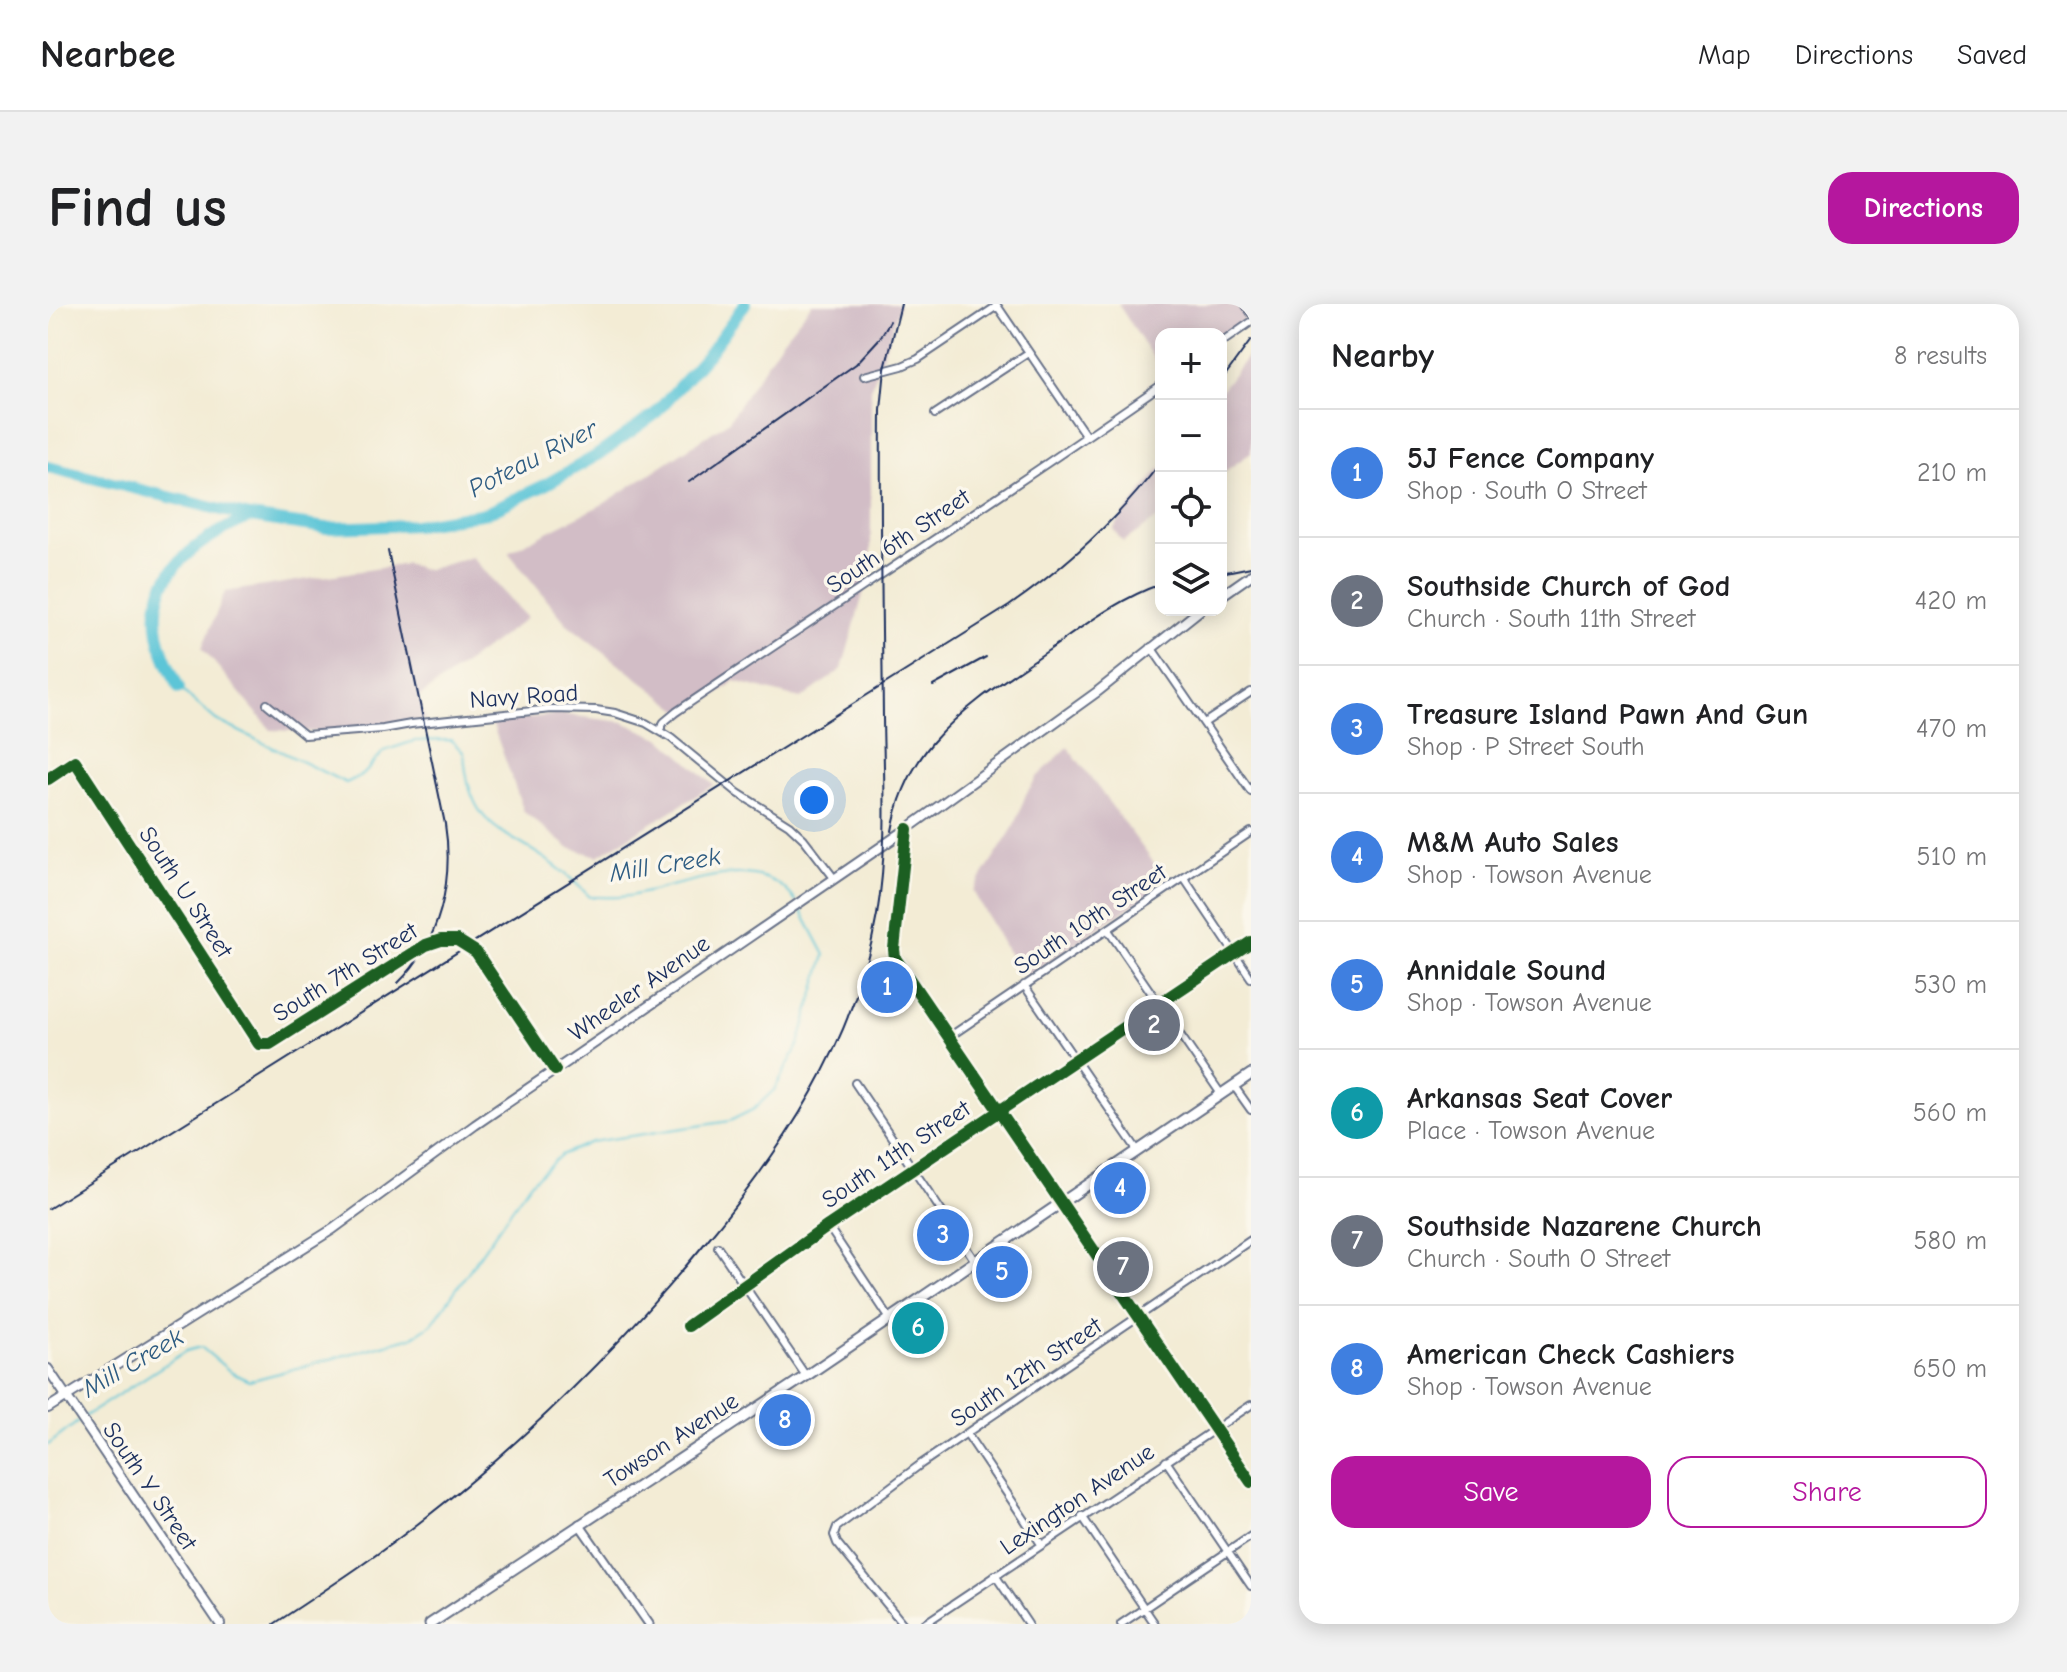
<!DOCTYPE html>
<html lang="en">
<head>
<meta charset="utf-8">
<style>
	body { margin:0; font-family:"Comic Neue",sans-serif; background:#f2f2f2; color:#202124 }
	.controls { position:absolute; right:24px; top:24px; display:grid; overflow:hidden; border-radius:16px; box-shadow:0 4px 20px #0003 }
	.controls button { width:72px; height:72px; display:grid; place-items:center; padding:0; border:0; border-bottom:2px solid #e0e0e0; background:#fff; color:#202124; font:40px sans-serif }
	.you { position:absolute; left:766px; top:496px; width:28px; height:28px; margin:-20px; border:6px solid #fff; border-radius:50%; background:#1a73e8; box-shadow:0 0 0 12px #1a73e833 }
	.badge { display:grid; place-items:center; width:52px; height:52px; border-radius:50%; background:#b5179e; color:#fff; font-size:26px; font-weight:700 }
	.pin { position:absolute; translate:-50% -50%; border:4px solid #fff; box-shadow:0 2px 8px #0006 }
	.list { margin:0; padding:0; list-style:none }
	h2 { display:flex; justify-content:space-between; align-items:center; height:104px; margin:0; padding:0 32px; font-size:34px }
	h2 small { font-size:26px; font-weight:400; color:#757577 }
	.list li { display:grid; grid-template-columns:52px 1fr auto; gap:24px; align-items:center; box-sizing:border-box; height:128px; padding:0 32px; border-top:2px solid #e0e0e0 }
	.list b { display:block; font-size:30px; white-space:nowrap }
	.list p { margin:0; font-size:26px; white-space:nowrap; color:#757577 }
	.list em { font-size:26px; font-style:normal; color:#757577 }
	.actions { display:flex; gap:16px; padding:24px 32px }
	.actions a { flex:1; padding:18px 0; border:2px solid #b5179e; border-radius:24px; text-align:center; font-size:28px; color:#b5179e }
	.actions .main { background:#b5179e; color:#fff }
	.icon { flex:none; width:44px; height:44px; fill:none; stroke:currentColor; stroke-width:2; stroke-linecap:round; stroke-linejoin:round }
	.map { position:relative; flex:none; width:1203px; height:1320px; overflow:hidden; border-radius:24px }
	header { display:flex; align-items:center; gap:48px; box-sizing:border-box; height:112px; padding:0 40px; background:#fff; border-bottom:2px solid #e0e0e0 }
	header strong { font-size:38px }
	nav { display:flex; gap:44px; margin-inline-start:auto; font-size:28px }
	.intro { display:flex; align-items:center; justify-content:space-between; box-sizing:border-box; height:192px; padding:0 48px }
	h1 { margin:0; font-size:56px }
	.button { padding:20px 36px; border-radius:24px; background:#b5179e; color:#fff; font-size:28px; font-weight:700 }
	main { display:flex; gap:48px; padding:0 48px }
	aside { flex:1; background:#fff; border-radius:24px; box-shadow:0 4px 20px #0003 }
	.map>svg:first-child { display:block }
</style>
</head>
<body>
<header>
<strong>Nearbee</strong>
<nav><a>Map</a><a>Directions</a><a>Saved</a></nav>
</header>
<div class="intro"><h1>Find us</h1><a class="button">Directions</a></div>
<main>
<div class="map">
<svg width="1203" height="1320" viewBox="0 0 1203 1320">
	<rect width="100%" height="100%" fill="#fbf7ec"/>
	<filter id="ink" filterUnits="userSpaceOnUse"><feTurbulence type="fractalNoise" baseFrequency=".0125" numOctaves="2"/><feDisplacementMap in="SourceGraphic" scale="16" xChannelSelector="R" yChannelSelector="G"/><feConvolveMatrix kernelMatrix="1 2 1 2 8 2 1 2 1" color-interpolation-filters="sRGB"/></filter>
	<filter id="wash" filterUnits="userSpaceOnUse"><feTurbulence type="fractalNoise" baseFrequency=".006" numOctaves="4" result="noise"/><feDisplacementMap in="SourceGraphic" scale="32" xChannelSelector="R" yChannelSelector="G"/><feGaussianBlur stdDeviation="1.8" result="paint"/><feColorMatrix in="noise" values="0 0 0 0 0 0 0 0 0 0 0 0 0 0 0 0 0 1.4 0 .05"/><feComposite in="paint" operator="in"/></filter>
	<g filter="url(#wash)">
		<rect width="100%" height="100%" fill="#f3ecd5"/>
		<path fill="#d2bdc6" d="M764 0H852L823 85V262L794 365 753 395 687 377 639 412 518 319 460 248 557 199 680 118 733 38Z
			M1070 0H1194L1200 13 1173 33V30H1113V66Z
			M1203 48V149L1173 170V86Z
			M1113 163V212L1075 238 1065 225Z
			M424 253 479 314 370 394 378 416 301 429 223 426 154 344 177 288 358 260 378 266Z
			M511 410 575 418 614 435 666 481 550 552 521 544 476 508 444 419Z
			M1020 443 1120 578 979 671 971 669 925 587 967 521 978 490 989 473Z"/>
		<g fill="none" stroke-linecap="round" stroke-linejoin="round">
			<path stroke="#5cc5d7" stroke-width="2" d="M131 384 168 416 298 479 316 470 336 447 366 437 403 436 416 449C421 532 461 524 514 567 524 575 533 584 542 593 554 593 568 594 580 592 630 585 712 543 748 598
				M36 1113 138 1047 153 1043 184 1069 201 1077 364 1033 384 1020 482 879 513 851 543 838 682 817 706 805 727 785 751 740 777 651 752 604
				M0 1141 31 1117"/>
			<path stroke="#5cc5d7" stroke-width="12" d="M0 163 202 213 278 224 368 221 438 209 495 182 548 152 606 111 661 49 697 0
				M131 384C125 371 118 358 114 345 91 274 146 237 202 213"/>
		</g>
	</g>
	<g filter="url(#ink)">
		<g fill="none" stroke-linecap="round" stroke-linejoin="round">
			<defs>
				<path id="minor" d="M948 0 1038 132
					M1197 0 1203 9
					M1173 39 1203 18
					M816 72 854 62 870 55 949 2
					M887 110 980 49
					M1103 343 1203 488
					M219 400 257 431 335 425 363 420 503 405 548 406 567 409 598 419 623 434 690 489 741 521 756 535 786 574
					M1156 419 1203 388
					M611 427 616 418 628 408C789 299 953 193 1113 81
					M0 475 27 457 211 740H222L378 641 393 636H409L428 648 507 766
					M1136 574 1203 674
					M1060 626 1173 790
					M976 681 1090 847
					M901 733 1203 528
					M807 779 927 957
					M1186 782 1203 806
					M1014 899 1203 1178
					M780 922 842 1015
					M670 943 758 1072
					M640 1022 780 922 1203 638
					M919 1130 993 1240
					M1118 1157 1203 1282
					M1034 1212 1107 1320
					M947 1271 980 1320
					M855 1320 789 1239 786 1231 789 1223 873 1160 1203 936
					M876 1320 1203 1101
					M1073 1320 1203 1232"/>
				<path id="tertiary" d="M859 525 846 645 847 654 1014 899
					M531 1220 601 1320"/>
				<path id="secondary" d="M1173 292 1203 271
					M0 1065 172 1320
					M0 1104 285 925 427 821 859 525 1049 388 1152 306"/>
				<path id="primary" d="M382 1320 758 1072 1203 770"/>
			</defs>
			<use href="#minor" stroke="#677188" stroke-width="10"/>
			<use href="#tertiary" stroke="#677188" stroke-width="11"/>
			<use href="#secondary" stroke="#677188" stroke-width="12"/>
			<use href="#primary" stroke="#677188" stroke-width="13"/>
			<use href="#minor" stroke="#fff" stroke-width="6"/>
			<use href="#tertiary" stroke="#fff" stroke-width="7"/>
			<use href="#secondary" stroke="#fff" stroke-width="8"/>
			<use href="#primary" stroke="#fff" stroke-width="9"/>
			<path stroke="#1b2f5e" stroke-width="2" d="M1173 77 1203 36
				M641 178 808 60 832 34 842 17
				M340 247 397 520C406 577 392 638 350 679
				M1173 269 1203 263
				M885 382 938 353
				M844 527C850 493 863 464 885 438 917 401 962 373 1001 346 1037 321 1072 294 1113 280
				M0 905 961 302C1020 261 1070 215 1113 158
				M226 1320C277 1286 328 1253 376 1215 479 1135 570 1044 653 944 735 846 807 739 829 611 840 546 836 480 835 414 834 311 832 209 833 106L837 65 853 0"/>
			<defs>
				<path id="cycleway" d="M0 475 27 457 211 740H222L378 641 393 636H409L428 648 507 766
					M859 525 846 645 847 654 1203 1178
					M640 1022 780 922 1203 638"/>
			</defs>
			<use href="#cycleway" stroke="#fbf7ec" stroke-width="17"/>
			<use href="#cycleway" stroke="#1b5e20" stroke-width="12"/>
		</g>
	</g>
	<g text-anchor="middle" dominant-baseline="central" stroke-width="7" stroke-linejoin="round" paint-order="stroke">
		<g font-size="24" fill="#1b2f5e" stroke="#fbf7ec">
			<text transform="translate(850 237) rotate(-34)">South 6th Street</text>
			<text transform="translate(476 392) rotate(-4)">Navy Road</text>
			<text transform="translate(138 588) rotate(57)">South U Street</text>
			<text transform="translate(1042 615) rotate(-34)">South 10th Street</text>
			<text transform="translate(297 668) rotate(-32)">South 7th Street</text>
			<text transform="translate(591 684) rotate(-35)">Wheeler Avenue</text>
			<text transform="translate(848 850) rotate(-34)">South 11th Street</text>
			<text transform="translate(978 1068) rotate(-34)">South 12th Street</text>
			<text transform="translate(623 1136) rotate(-33)">Towson Avenue</text>
			<text transform="translate(102 1182) rotate(56)">South Y Street</text>
			<text transform="translate(1029 1195) rotate(-34)">Lexington Avenue</text>
		</g>
		<g font-size="26" font-style="italic" fill="#2e5c82" stroke="#fbf7ec">
			<text transform="translate(485 155) rotate(-27)">Poteau River</text>
			<text transform="translate(617 561) rotate(-9)">Mill Creek</text>
			<text transform="translate(85 1059) rotate(-30)">Mill Creek</text>
		</g>
	</g>
</svg>
<div class="controls">
<button>+</button>
<button>−</button>
<button><svg class="icon" aria-label="locate" viewBox="0 0 24 24"><circle cx="12" cy="12" r="6"/><path d="M12 2v4M12 18v4M2 12h4M18 12h4"/></svg></button>
<button><svg class="icon" aria-label="layers" viewBox="0 0 24 24"><path d="M12 4l9 5-9 5-9-5zM3 14l9 5 9-5"/></svg></button>
</div>
<div class="you"></div>
<div class="pin badge" style="left:839px;top:683px;background:#3f7fe0">1</div>
<div class="pin badge" style="left:1106px;top:721px;background:#6b7280">2</div>
<div class="pin badge" style="left:895px;top:931px;background:#3f7fe0">3</div>
<div class="pin badge" style="left:1072px;top:884px;background:#3f7fe0">4</div>
<div class="pin badge" style="left:954px;top:968px;background:#3f7fe0">5</div>
<div class="pin badge" style="left:870px;top:1024px;background:#0f9aa8">6</div>
<div class="pin badge" style="left:1075px;top:963px;background:#6b7280">7</div>
<div class="pin badge" style="left:737px;top:1116px;background:#3f7fe0">8</div>
</div>
<aside>
<h2>Nearby<small>8 results</small></h2>
<ul class="list">
<li><span class="badge" style="background:#3f7fe0">1</span><div><b>5J Fence Company</b><p>Shop · South O Street</p></div><em>210 m</em></li>
<li><span class="badge" style="background:#6b7280">2</span><div><b>Southside Church of God</b><p>Church · South 11th Street</p></div><em>420 m</em></li>
<li><span class="badge" style="background:#3f7fe0">3</span><div><b>Treasure Island Pawn And Gun</b><p>Shop · P Street South</p></div><em>470 m</em></li>
<li><span class="badge" style="background:#3f7fe0">4</span><div><b>M&amp;M Auto Sales</b><p>Shop · Towson Avenue</p></div><em>510 m</em></li>
<li><span class="badge" style="background:#3f7fe0">5</span><div><b>Annidale Sound</b><p>Shop · Towson Avenue</p></div><em>530 m</em></li>
<li><span class="badge" style="background:#0f9aa8">6</span><div><b>Arkansas Seat Cover</b><p>Place · Towson Avenue</p></div><em>560 m</em></li>
<li><span class="badge" style="background:#6b7280">7</span><div><b>Southside Nazarene Church</b><p>Church · South O Street</p></div><em>580 m</em></li>
<li><span class="badge" style="background:#3f7fe0">8</span><div><b>American Check Cashiers</b><p>Shop · Towson Avenue</p></div><em>650 m</em></li>
</ul>
<div class="actions"><a class="main">Save</a><a>Share</a></div>
</aside>
</main>
</body>
</html>
